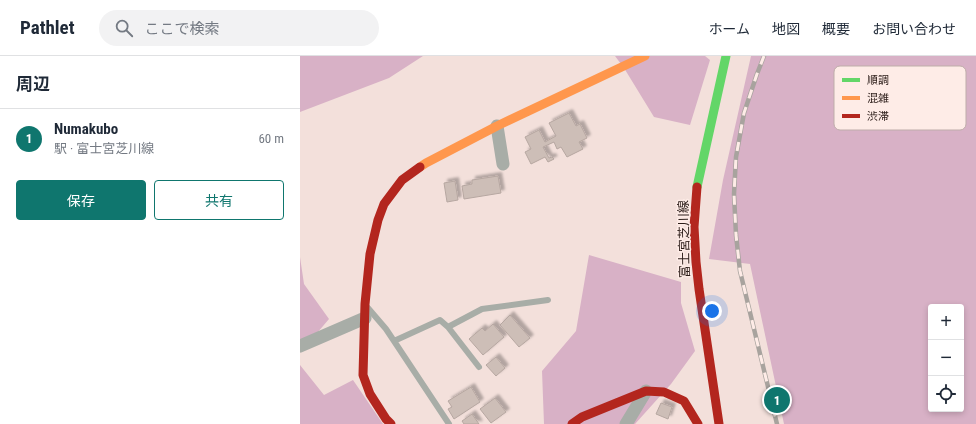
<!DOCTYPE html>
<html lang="ja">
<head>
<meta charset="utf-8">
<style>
	body { margin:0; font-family:"Roboto Condensed","Noto Sans JP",sans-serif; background:#f2f2f3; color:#1f2937 }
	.controls { position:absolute; right:12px; bottom:12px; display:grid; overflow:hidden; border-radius:4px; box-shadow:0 2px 6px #0003 }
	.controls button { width:36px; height:36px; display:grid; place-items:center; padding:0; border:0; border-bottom:1px solid #e0e1e3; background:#fff; color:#1f2937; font:20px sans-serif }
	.you { position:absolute; left:412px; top:255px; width:14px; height:14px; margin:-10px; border:3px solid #fff; border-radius:50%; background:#1a73e8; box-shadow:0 0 0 6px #1a73e833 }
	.badge { display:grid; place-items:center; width:26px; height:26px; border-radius:50%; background:#0f766e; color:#fff; font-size:13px; font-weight:700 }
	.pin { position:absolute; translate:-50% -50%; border:2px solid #fff; box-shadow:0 1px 4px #0006 }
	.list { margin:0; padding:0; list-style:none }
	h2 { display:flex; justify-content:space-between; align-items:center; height:52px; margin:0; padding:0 16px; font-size:17px }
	h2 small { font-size:13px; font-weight:400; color:#747a83 }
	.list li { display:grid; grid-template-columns:26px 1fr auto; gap:12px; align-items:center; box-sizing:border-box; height:60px; padding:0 16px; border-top:1px solid #e0e1e3 }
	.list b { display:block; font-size:15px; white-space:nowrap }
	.list p { margin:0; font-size:13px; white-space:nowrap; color:#747a83 }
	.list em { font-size:13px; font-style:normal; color:#747a83 }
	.actions { display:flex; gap:8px; padding:12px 16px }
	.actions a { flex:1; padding:9px 0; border:1px solid #0f766e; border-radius:4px; text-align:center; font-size:14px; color:#0f766e }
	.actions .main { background:#0f766e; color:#fff }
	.icon { flex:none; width:22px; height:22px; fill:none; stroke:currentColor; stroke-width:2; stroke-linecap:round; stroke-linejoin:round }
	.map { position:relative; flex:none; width:676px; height:368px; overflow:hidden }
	header { display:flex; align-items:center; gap:24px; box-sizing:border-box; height:56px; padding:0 20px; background:#fff; border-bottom:1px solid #e0e1e3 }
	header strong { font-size:19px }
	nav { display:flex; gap:22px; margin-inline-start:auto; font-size:14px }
	.search { width:280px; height:36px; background:#f2f2f3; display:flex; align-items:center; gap:10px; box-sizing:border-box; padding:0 14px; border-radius:22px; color:#747a83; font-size:15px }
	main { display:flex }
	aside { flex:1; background:#fff }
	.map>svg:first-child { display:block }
</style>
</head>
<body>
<header>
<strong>Pathlet</strong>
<div class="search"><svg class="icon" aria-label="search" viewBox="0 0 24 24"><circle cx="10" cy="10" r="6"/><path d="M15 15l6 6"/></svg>ここで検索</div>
<nav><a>ホーム</a><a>地図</a><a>概要</a><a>お問い合わせ</a></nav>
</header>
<main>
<aside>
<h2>周辺<small></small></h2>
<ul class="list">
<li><span class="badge">1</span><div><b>Numakubo</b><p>駅 · 富士宮芝川線</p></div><em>60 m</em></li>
</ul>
<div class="actions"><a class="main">保存</a><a>共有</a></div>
</aside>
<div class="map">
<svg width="676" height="368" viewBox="0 0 676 368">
	<defs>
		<filter id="shadow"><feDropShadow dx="3.5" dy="-3.5" stdDeviation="1" flood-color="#0004"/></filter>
	</defs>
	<rect width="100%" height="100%" fill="#f3e0db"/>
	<path fill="#d8b1c6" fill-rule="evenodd" d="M0 0H123L89 22 0 56Z
		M315 0H405L410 4 390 69 354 61 324 12Z
		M451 0H676V368H484L450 208 409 203 423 124ZM631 251H661V353H631Z
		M289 199 381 226V247L395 295 371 328 335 368H244L242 315 276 275Z
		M0 201 4 228 29 263 0 297Z
		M0 309 24 339 53 324 83 368H0Z"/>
	<path fill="#cdbeb7" stroke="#b6a7a1" filter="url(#shadow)" d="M269 57 276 70 280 68 287 82 279 86 283 93 267 101 261 91 257 93 254 86 243 91 249 102 252 101 254 103 248 106 245 101 231 108 225 96 231 93 225 81 239 74 245 86 256 80 249 67Z
		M198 120 201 137 164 143 162 130 172 128V124Z
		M155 125 158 144 147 146 144 127Z
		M210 259 230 282 219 291 200 269Z
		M193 268 204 281 183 299 169 283 182 272 185 275Z
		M196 301 205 312 196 320 186 309Z
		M171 331 180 346 154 363 148 353 152 351 148 345Z
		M195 342 206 356 191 367 180 353Z
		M361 347 372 351 368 363 356 358Z
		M172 358 179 368H164L162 365Z"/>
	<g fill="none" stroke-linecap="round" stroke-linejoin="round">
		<path stroke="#a8ada7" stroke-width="6" d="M68 252 86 273 94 285 140 264 148 271 182 253 248 244
			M148 271 179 311
			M94 285 149 368"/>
		<path stroke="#a8ada7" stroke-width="13" d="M197 70 203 108
			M0 290 65 262
			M326 368 346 335"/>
		<path stroke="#63d668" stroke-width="9" d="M397 131 426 0"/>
		<path stroke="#ff974d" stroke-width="9" d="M120 111 126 107 197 70 345 0"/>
		<path stroke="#b3261e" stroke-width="9" d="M397 131 394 171 396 206 399 233 419 368
			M91 368 86 363 70 338 63 319 65 248 70 198 78 164 84 148 102 124 120 111
			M272 368 282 361 346 335 364 336 384 345 398 368"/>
		<defs>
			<path id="rail" d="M464 0 457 18 444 57 436 101 434 138 436 179 440 215 477 368"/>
		</defs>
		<use href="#rail" stroke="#a8a39e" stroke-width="4.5"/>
		<use href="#rail" stroke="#feece7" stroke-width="3" stroke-dasharray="9" stroke-linecap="butt"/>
	</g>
	<g text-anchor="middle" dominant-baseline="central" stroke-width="3" stroke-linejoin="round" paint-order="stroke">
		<g font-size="13" fill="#2a1b17" stroke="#feece7">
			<text transform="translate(384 183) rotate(-91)">富士宮芝川線</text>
		</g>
	</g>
	<rect x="534" y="10" width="132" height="64" rx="6" fill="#feece7" stroke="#beada9" stroke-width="1"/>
	<rect x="542" y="22" width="18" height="4" fill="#63d668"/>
	<rect x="542" y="40" width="18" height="4" fill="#ff974d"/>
	<rect x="542" y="58" width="18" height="4" fill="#b3261e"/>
	<g font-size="11" fill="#2a1b17">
		<text x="567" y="28">順調</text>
		<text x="567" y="46">混雑</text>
		<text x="567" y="64">渋滞</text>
	</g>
</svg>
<div class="controls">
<button>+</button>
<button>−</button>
<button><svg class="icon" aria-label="locate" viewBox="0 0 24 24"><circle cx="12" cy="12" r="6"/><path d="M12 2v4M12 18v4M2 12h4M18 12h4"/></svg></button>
</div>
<div class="you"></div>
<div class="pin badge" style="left:477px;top:344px">1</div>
</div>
</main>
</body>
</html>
